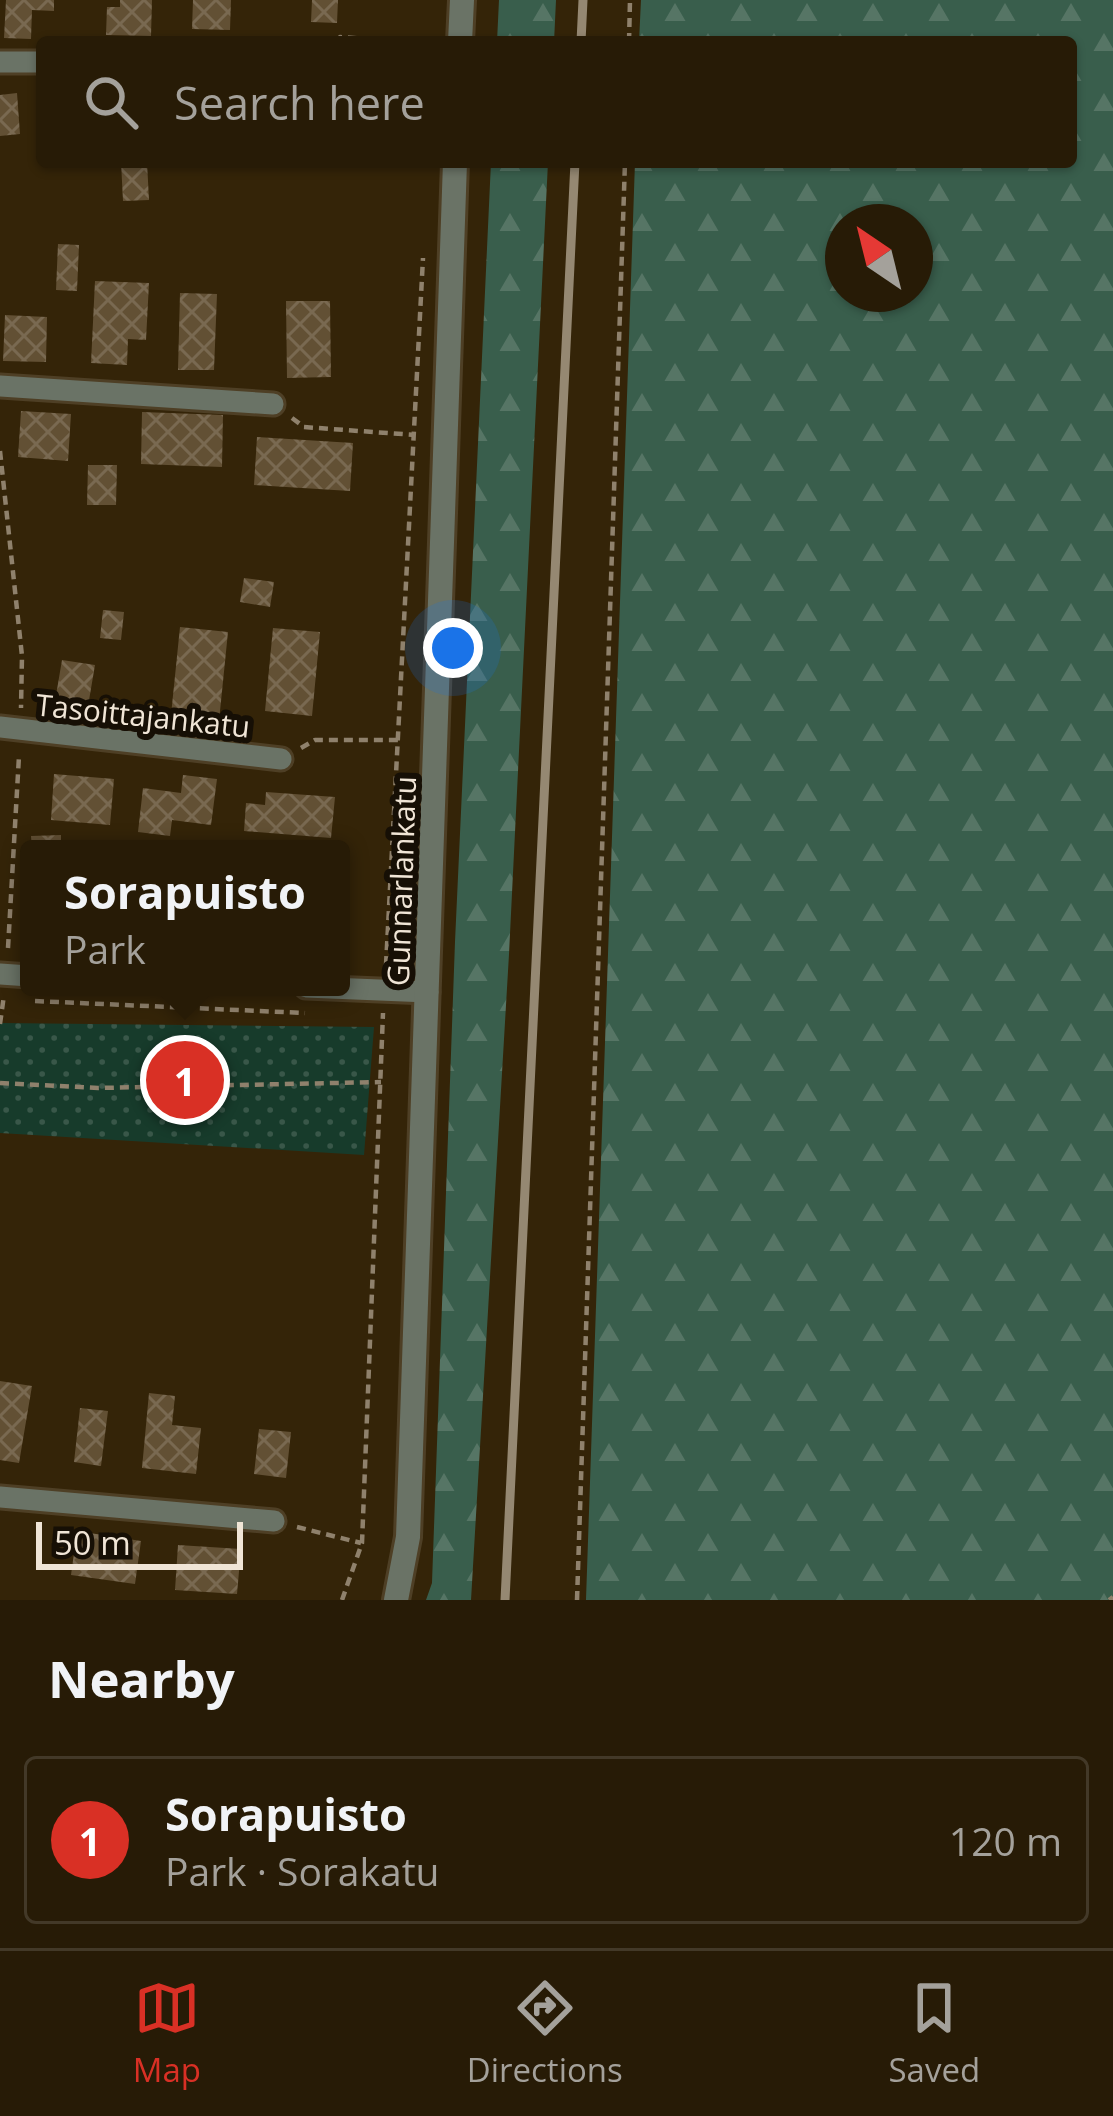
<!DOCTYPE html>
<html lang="en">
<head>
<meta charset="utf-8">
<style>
	body { margin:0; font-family:"Open Sans",sans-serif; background:#2f2410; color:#f1f3f6 }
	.compass { position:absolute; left:825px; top:204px; width:108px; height:108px; border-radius:50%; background:#271b06; box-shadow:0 3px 9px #0004; rotate:325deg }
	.scale { position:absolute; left:36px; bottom:30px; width:207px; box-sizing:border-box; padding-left:12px; border:6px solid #f0e5d6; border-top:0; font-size:33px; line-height:42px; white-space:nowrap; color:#f0e5d6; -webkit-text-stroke:9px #160f05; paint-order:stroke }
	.you { position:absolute; left:453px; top:648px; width:42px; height:42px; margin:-30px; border:9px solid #fff; border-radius:50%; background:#1a73e8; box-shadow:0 0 0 18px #1a73e833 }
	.badge { display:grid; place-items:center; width:78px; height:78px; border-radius:50%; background:#d93025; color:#fff; font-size:39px; font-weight:700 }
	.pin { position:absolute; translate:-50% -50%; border:6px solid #fff; box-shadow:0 3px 12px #0006 }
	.popup { position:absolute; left:20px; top:840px; width:330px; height:156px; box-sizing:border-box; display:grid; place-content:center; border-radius:12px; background:#271b06; filter:drop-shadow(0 3px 9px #0005); font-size:39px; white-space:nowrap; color:#a4a19b }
	.popup b { font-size:45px; color:#f1f3f6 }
	.popup::after { content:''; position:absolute; left:50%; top:100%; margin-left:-24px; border:24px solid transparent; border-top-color:#271b06 }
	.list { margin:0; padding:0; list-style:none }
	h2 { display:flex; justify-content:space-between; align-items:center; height:156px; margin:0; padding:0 48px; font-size:51px }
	h2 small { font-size:39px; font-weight:400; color:#a4a19b }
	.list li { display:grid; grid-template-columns:78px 1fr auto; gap:36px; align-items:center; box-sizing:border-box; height:168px; margin:0 24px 24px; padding:0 24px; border:3px solid #433928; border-radius:12px }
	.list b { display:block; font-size:45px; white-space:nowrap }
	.list p { margin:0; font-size:39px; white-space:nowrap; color:#a4a19b }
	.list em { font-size:39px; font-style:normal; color:#a4a19b }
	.icon { flex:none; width:66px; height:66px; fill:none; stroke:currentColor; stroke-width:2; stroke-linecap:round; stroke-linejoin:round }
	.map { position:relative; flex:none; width:1113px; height:1600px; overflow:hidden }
	.search { position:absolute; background:#271b06; box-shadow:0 3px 9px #0004; left:36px; right:36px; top:36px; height:132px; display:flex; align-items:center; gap:30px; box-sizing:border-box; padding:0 42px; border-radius:12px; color:#a4a19b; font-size:45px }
	.sheet { height:348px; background:#271b06 }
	nav { display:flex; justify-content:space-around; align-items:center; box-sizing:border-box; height:168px; border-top:3px solid #433928; background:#271b06; font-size:33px; color:#a4a19b }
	nav a { display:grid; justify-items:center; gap:6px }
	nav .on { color:#d93025 }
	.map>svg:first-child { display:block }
</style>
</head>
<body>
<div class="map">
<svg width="1113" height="1600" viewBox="0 0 1113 1600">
	<defs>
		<pattern id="forest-firs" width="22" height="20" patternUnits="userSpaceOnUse" patternTransform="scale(3)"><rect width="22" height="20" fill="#395e4c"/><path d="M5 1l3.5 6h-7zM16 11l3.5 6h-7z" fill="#567565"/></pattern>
		<pattern id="park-dots" width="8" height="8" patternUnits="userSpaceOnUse" patternTransform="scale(3)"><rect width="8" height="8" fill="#173b2b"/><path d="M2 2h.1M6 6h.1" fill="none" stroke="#395749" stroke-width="1.8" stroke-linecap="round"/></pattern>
		<pattern id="building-cross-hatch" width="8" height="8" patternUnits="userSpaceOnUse" patternTransform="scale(3)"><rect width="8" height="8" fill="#625034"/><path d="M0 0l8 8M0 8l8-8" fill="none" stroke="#796951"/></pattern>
	</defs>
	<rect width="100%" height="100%" fill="#342408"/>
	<path fill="url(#forest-firs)" fill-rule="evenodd" d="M499 0H556L554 42H497Z
		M641 0H1113V1600H586L635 162H1071V42H639ZM915 222V294H843V222Z
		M491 162H548L509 954 471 1600H426L432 1583 455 942Z"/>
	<path fill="url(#park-dots)" d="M0 1023 374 1027 364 1155 0 1133Z"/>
	<path fill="url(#building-cross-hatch)" d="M6 0H54V11L32 10 31 39 4 38Z
		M120 0H152L151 36 106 35 107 7H120Z
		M193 0H231L230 30 192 29Z
		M312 0H338L337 23 311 22Z
		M17 93 20 134 0 136V95Z
		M121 162H147L149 200 123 201Z
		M58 244 79 245 77 291 56 290Z
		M95 281 149 283 146 340 128 339 127 365 91 363Z
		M180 293 217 294 214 370H178Z
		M286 301H330L331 377 287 378Z
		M5 315 47 317 46 362 3 361Z
		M21 411 71 414 68 461 18 457Z
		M142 412 223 415 222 467 141 464Z
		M257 437 353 443 350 491 254 485Z
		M88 465H117L116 505H87Z
		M244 578 274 582 270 607 240 602Z
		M103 610 124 612 121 640 100 638Z
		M180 627 228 632 219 721 171 715Z
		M273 628 320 632 312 716 265 711Z
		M62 660 95 665 86 718 53 713Z
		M54 774 114 779 110 825 51 820Z
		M183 775 217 779 211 825 172 820 170 836 138 832 143 788 181 793Z
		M266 792 335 797 331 838 244 831 246 803 265 805Z
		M61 835V849H32L31 836Z
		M0 1381 32 1386 19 1463 0 1460Z
		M149 1393 175 1396 172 1425 201 1428 196 1474 142 1468Z
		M80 1408 108 1411 101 1466 74 1462Z
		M259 1429 291 1432 286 1478 254 1474Z
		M77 1531 141 1541 135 1584 71 1575Z
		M178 1545 241 1549 237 1594 175 1590Z"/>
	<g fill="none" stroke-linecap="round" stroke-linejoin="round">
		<defs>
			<path id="minor" d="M0 62H42
				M0 386 273 404
				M0 727 281 759
				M0 974 29 976
				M306 987 428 992
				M0 1497 274 1521"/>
			<path id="tertiary" d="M460 42 462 0
				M396 1600 408 1537 455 162"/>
		</defs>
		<use href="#minor" stroke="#4e3f25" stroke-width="27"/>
		<use href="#tertiary" stroke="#4e3f25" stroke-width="30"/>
		<path stroke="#8f816c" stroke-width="4.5" stroke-dasharray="9 6" stroke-linecap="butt" d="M335 42 340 37 413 42
			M629 42 630 0
			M292 418 304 427 415 435
			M0 451 22 656 21 708
			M301 748 315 740H400
			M8 948 19 756
			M386 965 423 258
			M35 1001 305 1013
			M0 1024 4 995
			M0 1083 98 1088 381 1082
			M297 1527 361 1543
			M342 1600 362 1543 383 1013
			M577 1600 625 162
			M1109 1600 1113 1597"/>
		<use href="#minor" stroke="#6a7366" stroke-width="21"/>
		<use href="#tertiary" stroke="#6a7366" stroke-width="24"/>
		<path stroke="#958872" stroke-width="9" d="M581 42 583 0
			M505 1600 575 162"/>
	</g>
	<g text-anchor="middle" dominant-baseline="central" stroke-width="12" stroke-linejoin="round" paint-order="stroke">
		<g font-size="30" fill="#f0e5d6" stroke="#160f05">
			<text transform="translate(143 715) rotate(6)">Tasoittajankatu</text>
			<text transform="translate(401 881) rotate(-88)">Gunnarlankatu</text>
		</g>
	</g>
</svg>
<svg class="compass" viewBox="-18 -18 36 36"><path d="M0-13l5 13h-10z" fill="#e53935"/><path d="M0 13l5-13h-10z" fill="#a4a19b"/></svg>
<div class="scale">50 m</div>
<div class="you"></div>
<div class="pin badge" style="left:185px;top:1080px">1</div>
<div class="popup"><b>Sorapuisto</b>Park</div>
<div class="search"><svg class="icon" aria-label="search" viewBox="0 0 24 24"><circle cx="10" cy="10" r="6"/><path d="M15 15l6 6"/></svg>Search here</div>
</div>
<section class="sheet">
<h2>Nearby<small></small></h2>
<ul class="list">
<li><span class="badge">1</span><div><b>Sorapuisto</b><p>Park · Sorakatu</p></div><em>120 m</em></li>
</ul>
</section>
<nav>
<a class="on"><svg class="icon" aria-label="map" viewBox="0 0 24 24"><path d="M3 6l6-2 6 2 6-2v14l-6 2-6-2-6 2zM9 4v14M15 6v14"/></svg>Map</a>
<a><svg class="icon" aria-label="directions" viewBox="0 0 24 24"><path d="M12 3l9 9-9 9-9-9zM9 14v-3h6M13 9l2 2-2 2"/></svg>Directions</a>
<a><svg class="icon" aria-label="saved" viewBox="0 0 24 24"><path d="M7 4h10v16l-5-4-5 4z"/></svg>Saved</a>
</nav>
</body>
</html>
